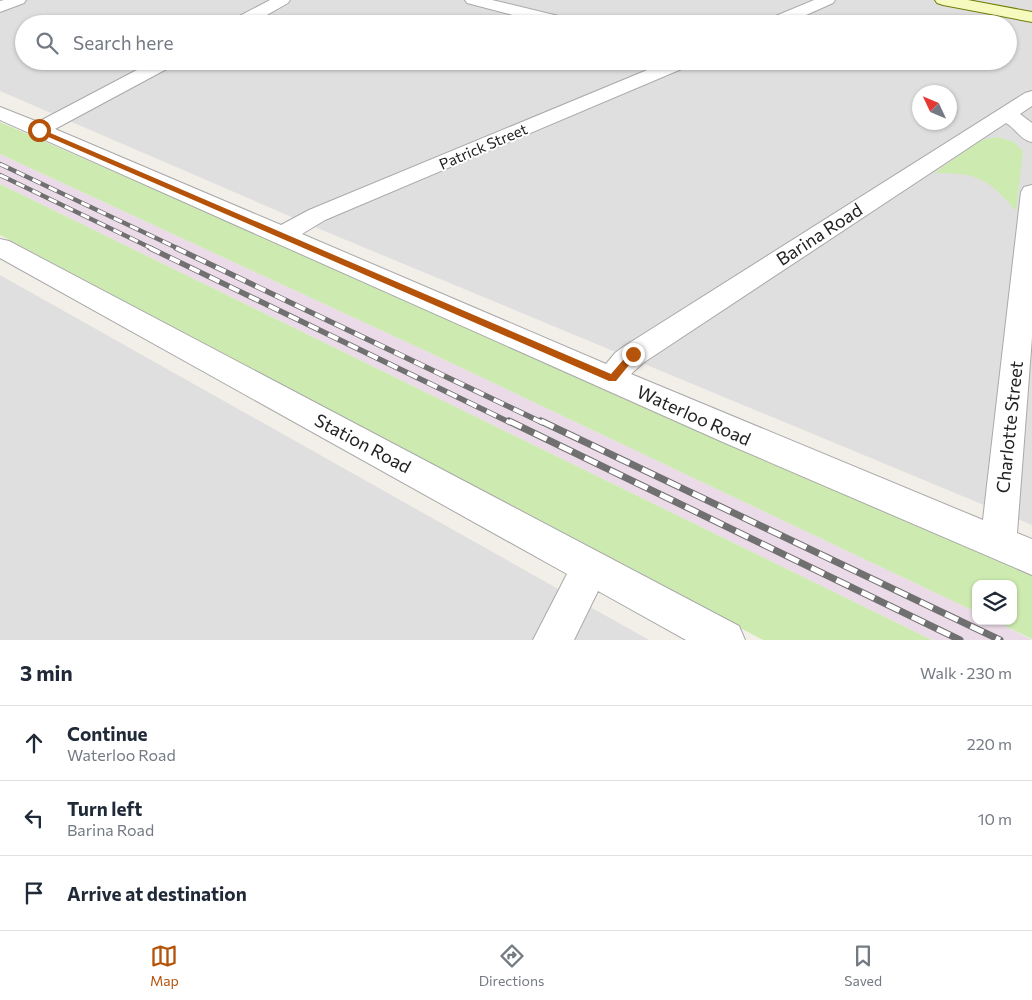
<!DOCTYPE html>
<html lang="en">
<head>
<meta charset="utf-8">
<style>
	body { margin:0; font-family:Commissioner,sans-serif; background:#f2f2f3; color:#1f2937 }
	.controls { position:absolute; right:15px; bottom:15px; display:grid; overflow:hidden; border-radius:10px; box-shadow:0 1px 4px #0004 }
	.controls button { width:45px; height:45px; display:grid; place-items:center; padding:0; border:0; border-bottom:1px solid #e0e1e3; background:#fff; color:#1f2937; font:25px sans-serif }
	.compass { position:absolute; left:912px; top:85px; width:45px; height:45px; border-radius:50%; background:#fff; box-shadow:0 1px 4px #0004; rotate:314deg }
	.stop { position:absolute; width:15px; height:15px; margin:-11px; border:4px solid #b45309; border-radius:50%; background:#fff }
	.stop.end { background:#b45309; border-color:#fff; box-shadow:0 1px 5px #0008 }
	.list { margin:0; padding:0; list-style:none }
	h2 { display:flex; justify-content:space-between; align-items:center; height:65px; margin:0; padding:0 20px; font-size:21px }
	h2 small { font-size:16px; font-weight:400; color:#747a83 }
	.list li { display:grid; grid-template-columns:32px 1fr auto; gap:15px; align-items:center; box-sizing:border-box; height:75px; padding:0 20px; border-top:1px solid #e0e1e3 }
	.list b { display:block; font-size:19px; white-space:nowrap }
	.list p { margin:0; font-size:16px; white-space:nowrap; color:#747a83 }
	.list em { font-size:16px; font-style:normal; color:#747a83 }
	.icon { flex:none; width:28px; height:28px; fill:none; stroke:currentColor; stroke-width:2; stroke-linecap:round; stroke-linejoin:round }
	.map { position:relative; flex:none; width:1032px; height:640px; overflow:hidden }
	.search { position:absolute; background:#fff; box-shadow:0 1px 4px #0004; left:15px; right:15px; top:15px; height:55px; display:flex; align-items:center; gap:12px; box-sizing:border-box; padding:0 18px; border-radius:28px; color:#747a83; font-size:19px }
	.sheet { height:290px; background:#fff }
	nav { display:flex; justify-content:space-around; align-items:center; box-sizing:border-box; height:70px; border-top:1px solid #e0e1e3; background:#fff; font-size:14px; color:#747a83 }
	nav a { display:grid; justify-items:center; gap:2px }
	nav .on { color:#b45309 }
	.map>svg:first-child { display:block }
</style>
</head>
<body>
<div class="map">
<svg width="1032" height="640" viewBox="0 0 1032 640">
	<rect width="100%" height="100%" fill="#f2efe9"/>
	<path fill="#e0dfdf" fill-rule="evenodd" d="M0 0H1032V525L322 230 0 91ZM24 24H1008V61H24ZM920 92H950V122H920Z
		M0 275 649 640H0Z"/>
	<path fill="#ebdbe8" d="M0 154 426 351 976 612V621H995L1032 640H932L0 184Z"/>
	<path fill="#cdebb0" d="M0 122 1032 574V639L995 621H1013V584H976V612L426 351 0 154Z
		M998 137 1014 142 1023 151 1016 211C990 179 975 172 934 173L981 140Z
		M0 184 932 640H763L0 235Z"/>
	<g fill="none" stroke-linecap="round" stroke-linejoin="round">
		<defs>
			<path id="minor" d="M4 0H26L24 3 0 12V1Z
				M270 0H290L288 3 251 24H230L232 20Z
				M465 0H492L575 20 577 24H548L467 3Z
				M814 0H835L833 3 786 24H764L766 20Z
				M154 61H177L174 65 55 129 281 225 309 210 669 61H694L691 65 325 220 302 234 606 364 615 353 623 347 1025 93 1032 91V106L1020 114 1032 123V142C1021 140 1016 129 1006 123L643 363 631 374 983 520 1021 192 1024 187 1032 185V337L1017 533 1032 539V575L725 443 0 120V107L38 122Z
				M0 239 9 241 739 626 745 640H686L598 591 574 640H533L567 574 0 258Z"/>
			<path id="secondary" d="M935 0H968L1032 12V22L943 5 937 3Z"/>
		</defs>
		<use href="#minor" stroke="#a9a9a9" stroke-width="2"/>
		<use href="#secondary" stroke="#707d05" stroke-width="2"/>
		<use href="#minor" fill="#fff" fill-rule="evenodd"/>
		<use href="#secondary" fill="#f7fabf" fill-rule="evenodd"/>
		<defs>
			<path id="rail-far2" d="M0 164 179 249
				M0 175 153 249"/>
			<path id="rail-far1" d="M150 248 511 423
				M176 248 543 423"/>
			<path id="rail" d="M509 421 960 640
				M541 421 1000 640"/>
		</defs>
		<use href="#rail-far2" stroke="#707070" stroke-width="4.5"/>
		<use href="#rail-far1" stroke="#707070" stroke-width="5.5"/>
		<use href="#rail" stroke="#707070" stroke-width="7"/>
		<use href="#rail-far2" stroke="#fff" stroke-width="3" stroke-dasharray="9" stroke-linecap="butt"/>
		<use href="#rail-far1" stroke="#fff" stroke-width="4" stroke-dasharray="11" stroke-linecap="butt"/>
		<use href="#rail" stroke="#fff" stroke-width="5" stroke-dasharray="14" stroke-linecap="butt"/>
	</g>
	<path fill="#b45309" d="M37 129H41L611 374 630 352H636L638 354 616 381H609L37 132Z"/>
	<g text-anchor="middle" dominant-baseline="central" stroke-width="4" stroke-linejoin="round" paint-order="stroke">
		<g font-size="15" fill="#222" stroke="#fff">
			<text transform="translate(483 146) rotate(-23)">Patrick Street</text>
		</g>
		<g font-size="18" fill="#222" stroke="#fff">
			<text transform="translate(819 234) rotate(-33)">Barina Road</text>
			<text transform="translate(694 415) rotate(24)">Waterloo Road</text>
			<text transform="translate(1009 427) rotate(-84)">Charlotte Street</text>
			<text transform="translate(363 443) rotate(28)">Station Road</text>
		</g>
	</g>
</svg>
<div class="controls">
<button><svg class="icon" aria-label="layers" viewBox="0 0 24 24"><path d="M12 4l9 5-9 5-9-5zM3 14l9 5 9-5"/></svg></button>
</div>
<svg class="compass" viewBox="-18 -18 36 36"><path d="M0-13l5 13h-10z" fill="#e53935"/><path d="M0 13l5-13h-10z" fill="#747a83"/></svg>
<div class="stop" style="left:39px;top:130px"></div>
<div class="stop end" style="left:633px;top:354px"></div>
<div class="search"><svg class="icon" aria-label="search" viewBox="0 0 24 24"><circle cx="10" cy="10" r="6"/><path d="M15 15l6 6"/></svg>Search here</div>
</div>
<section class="sheet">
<h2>3 min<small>Walk · 230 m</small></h2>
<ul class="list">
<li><svg class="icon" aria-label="ahead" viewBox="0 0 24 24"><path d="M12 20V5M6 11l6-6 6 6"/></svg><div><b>Continue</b><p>Waterloo Road</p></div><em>220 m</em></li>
<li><svg class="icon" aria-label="left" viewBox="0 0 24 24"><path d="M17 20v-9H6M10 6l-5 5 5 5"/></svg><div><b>Turn left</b><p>Barina Road</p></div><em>10 m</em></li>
<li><svg class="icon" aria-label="arrive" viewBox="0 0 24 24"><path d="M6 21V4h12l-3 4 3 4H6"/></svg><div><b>Arrive at destination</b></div></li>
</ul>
</section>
<nav>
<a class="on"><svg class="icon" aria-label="map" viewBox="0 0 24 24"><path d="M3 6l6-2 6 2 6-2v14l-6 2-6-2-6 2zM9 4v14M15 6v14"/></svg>Map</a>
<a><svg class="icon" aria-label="directions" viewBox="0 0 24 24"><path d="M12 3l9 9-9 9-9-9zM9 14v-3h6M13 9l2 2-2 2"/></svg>Directions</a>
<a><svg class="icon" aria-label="saved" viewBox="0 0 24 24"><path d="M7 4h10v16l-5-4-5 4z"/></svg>Saved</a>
</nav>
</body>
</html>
